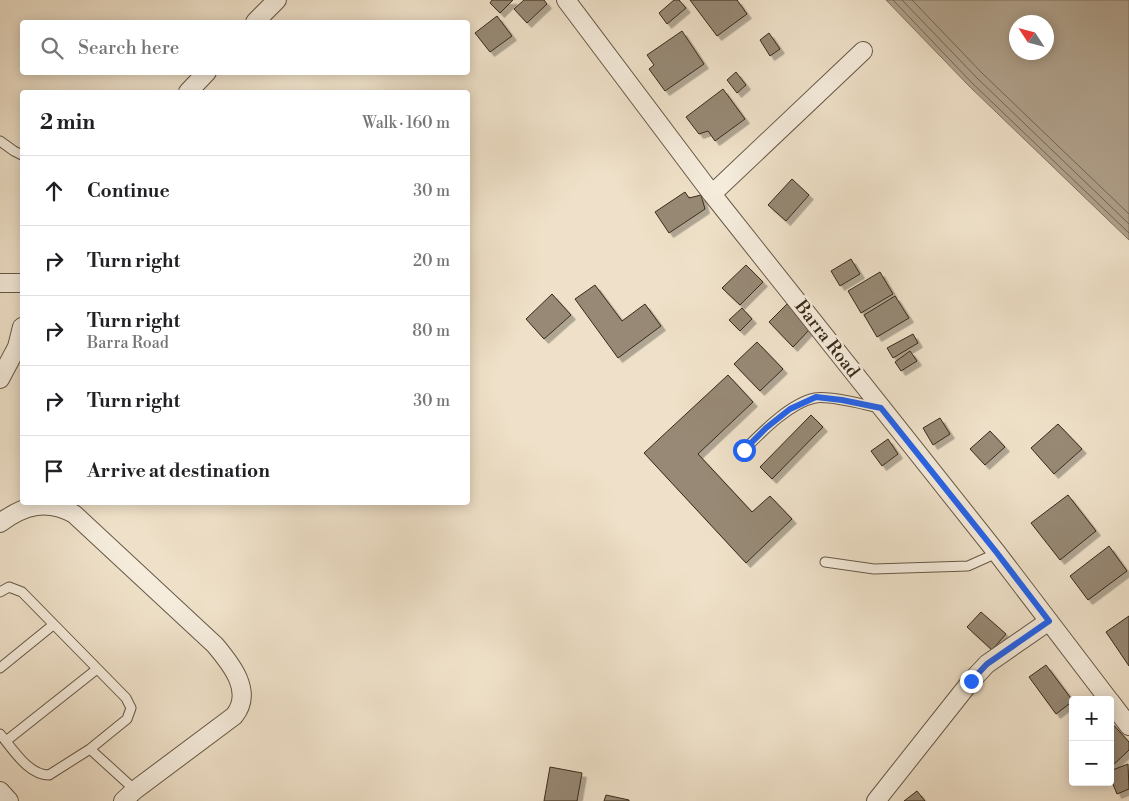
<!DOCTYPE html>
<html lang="en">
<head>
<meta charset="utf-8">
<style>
	body { margin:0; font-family:"Libre Bodoni",serif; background:#f6f6f6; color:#202124 }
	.controls { position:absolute; right:15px; bottom:15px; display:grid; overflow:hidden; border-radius:5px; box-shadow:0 2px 12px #0003 }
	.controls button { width:45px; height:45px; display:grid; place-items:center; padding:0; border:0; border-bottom:1px solid #e0e0e0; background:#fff; color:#202124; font:25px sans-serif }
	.compass { position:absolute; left:1009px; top:15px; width:45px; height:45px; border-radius:50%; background:#fff; box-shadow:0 2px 12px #0003; rotate:306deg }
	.stop { position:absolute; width:15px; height:15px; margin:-11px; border:4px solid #2563eb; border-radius:50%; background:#fff }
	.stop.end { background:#2563eb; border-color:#fff; box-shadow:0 1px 5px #0008 }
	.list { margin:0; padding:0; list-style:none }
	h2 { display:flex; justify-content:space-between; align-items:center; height:65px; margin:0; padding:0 20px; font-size:21px }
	h2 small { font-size:16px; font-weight:400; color:#757577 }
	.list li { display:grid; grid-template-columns:32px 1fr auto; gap:15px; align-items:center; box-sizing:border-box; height:70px; padding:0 20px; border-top:1px solid #e0e0e0 }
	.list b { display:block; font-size:19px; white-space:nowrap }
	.list p { margin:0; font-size:16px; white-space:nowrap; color:#757577 }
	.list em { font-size:16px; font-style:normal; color:#757577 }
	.icon { flex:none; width:28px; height:28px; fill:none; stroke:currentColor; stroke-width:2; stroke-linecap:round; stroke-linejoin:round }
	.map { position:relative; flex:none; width:1129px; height:801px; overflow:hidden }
	.search { position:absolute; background:#fff; box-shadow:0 2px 12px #0003; left:20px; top:20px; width:450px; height:55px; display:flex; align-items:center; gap:12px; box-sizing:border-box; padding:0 18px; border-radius:5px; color:#757577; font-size:19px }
	.panel { position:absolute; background:#fff; box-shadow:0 2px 12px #0003; left:20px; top:90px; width:450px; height:415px; border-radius:5px }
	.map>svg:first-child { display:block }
</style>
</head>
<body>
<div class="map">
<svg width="1129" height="801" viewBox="0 0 1129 801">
	<defs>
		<filter id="shadow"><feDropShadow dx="4.5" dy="4.5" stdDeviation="0" flood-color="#0004"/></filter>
	</defs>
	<rect width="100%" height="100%" fill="#efe1c9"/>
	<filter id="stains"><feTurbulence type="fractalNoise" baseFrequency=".004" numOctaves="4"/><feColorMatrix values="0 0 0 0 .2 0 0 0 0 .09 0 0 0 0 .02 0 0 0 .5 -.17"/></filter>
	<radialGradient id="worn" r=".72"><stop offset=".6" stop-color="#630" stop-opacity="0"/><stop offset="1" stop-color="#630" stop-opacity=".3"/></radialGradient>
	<path fill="#b1a38e" stroke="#817360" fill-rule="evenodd" d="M886 0H1129V240L969 86ZM1016 22H1046V52H1016Z"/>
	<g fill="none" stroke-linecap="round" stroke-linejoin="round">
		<path stroke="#746654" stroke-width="1" d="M893 0 972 83 1129 233
			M902 0 977 78 1129 224
			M912 0 982 73 1129 214"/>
	</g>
	<path fill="#978975" stroke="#382a1a" filter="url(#shadow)" d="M492 0H513L500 13 490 3Z
		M524 0H544L547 4 527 23 514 9Z
		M674 0H679L686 8 667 24 659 13Z
		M690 0H737L747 14 717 36Z
		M497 16 512 36 490 52 475 33Z
		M682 31 704 64 665 91 649 69 654 65 647 55Z
		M769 33 780 49 770 56 760 40Z
		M736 72 746 85 737 93 727 80Z
		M723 89 745 119 715 141 708 131 699 134 686 117Z
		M792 179 809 195 786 221 768 205Z
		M685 192 689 198 701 195 705 209 669 233 655 212Z
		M851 259 860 274 840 286 831 271Z
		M746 265 763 282 740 305 722 288Z
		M880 272 893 294 861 313 848 291Z
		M595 285 622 321 645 304 661 326 618 358 575 299Z
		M552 294 571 315 544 339 526 319Z
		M895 296 909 318 877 337 864 315Z
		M787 304 811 328 793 347 769 322Z
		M742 308 752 319 740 331 729 320Z
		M913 334 918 343 893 358 887 348Z
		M757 342 783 369 760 391 734 364Z
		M910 351 917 361 901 371 895 362Z
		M728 375 753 402 698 454 752 512 770 496 792 519 746 563 644 453Z
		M811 415 823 427 772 479 760 467Z
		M940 418 950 434 933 445 923 428Z
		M1058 424 1082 449 1054 474 1031 448Z
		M990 431 1005 447 985 465 970 449Z
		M888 439 898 454 882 466 871 451Z
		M1068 495 1096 531 1060 560 1031 523Z
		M1109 546 1127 571 1088 600 1070 576Z
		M981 612 1006 634 992 650 967 627Z
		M1129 616V666L1106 632Z
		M1046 665 1073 701 1056 714 1029 677Z
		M1110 721 1129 742V750L1110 768Z
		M1128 764 1129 789 1117 794 1110 777V771Z
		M550 767 582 773 577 801H544Z
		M917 791 925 801H904Z
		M606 795 629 800V801H604Z"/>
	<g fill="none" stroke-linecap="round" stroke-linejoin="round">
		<defs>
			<path id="service" d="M0 141 14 151 22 155
				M744 450C762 432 790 403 815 398 829 395 865 405 880 408
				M825 562 874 569 968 566 997 553
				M0 592 9 587 22 592 126 698 131 708 127 719 90 749 135 790
				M0 668 53 625
				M0 734C13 749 28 775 49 775L90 749
				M6 741 97 669"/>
			<path id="minor" d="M566 0 712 194 997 553 1109 700
				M255 22 277 0
				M188 92 207 72
				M712 194 863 51
				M0 283H22
				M0 379 17 347 22 327
				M0 523C24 505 47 499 74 514L215 645C231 664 254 692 234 716L135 790 123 801
				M1110 701 1129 726
				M0 791 9 801
				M876 801 971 681 987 664 1049 621"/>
		</defs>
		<use href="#service" stroke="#665846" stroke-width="11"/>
		<use href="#minor" stroke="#665846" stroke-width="20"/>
		<use href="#service" stroke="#f5ecdc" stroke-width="9"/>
		<use href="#minor" stroke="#f5ecdc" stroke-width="18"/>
	</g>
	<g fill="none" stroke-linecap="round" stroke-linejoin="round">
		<path stroke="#2563eb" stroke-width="6" d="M744 450 766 428 790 409 816 397 842 400 881 408 997 553 1049 621 987 664 971 681"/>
	</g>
	<g text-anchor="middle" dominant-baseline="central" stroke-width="5" stroke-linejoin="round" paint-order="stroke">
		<g font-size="18" fill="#382a1a" stroke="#f5ecdc">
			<text transform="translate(827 339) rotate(52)">Barra Road</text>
		</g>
	</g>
	<rect width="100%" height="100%" filter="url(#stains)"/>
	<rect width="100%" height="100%" fill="url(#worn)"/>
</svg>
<div class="controls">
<button>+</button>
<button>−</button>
</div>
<svg class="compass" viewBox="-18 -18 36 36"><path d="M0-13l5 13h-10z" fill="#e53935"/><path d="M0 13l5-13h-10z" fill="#757577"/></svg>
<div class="stop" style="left:744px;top:450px"></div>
<div class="stop end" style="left:971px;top:681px"></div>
<div class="search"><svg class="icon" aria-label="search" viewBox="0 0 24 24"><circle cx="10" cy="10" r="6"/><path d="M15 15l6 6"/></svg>Search here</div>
<section class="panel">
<h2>2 min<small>Walk · 160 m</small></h2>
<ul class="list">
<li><svg class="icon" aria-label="ahead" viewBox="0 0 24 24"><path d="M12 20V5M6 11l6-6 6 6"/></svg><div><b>Continue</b></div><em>30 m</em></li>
<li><svg class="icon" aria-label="right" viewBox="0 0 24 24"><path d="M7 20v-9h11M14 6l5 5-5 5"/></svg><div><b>Turn right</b></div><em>20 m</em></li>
<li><svg class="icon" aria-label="right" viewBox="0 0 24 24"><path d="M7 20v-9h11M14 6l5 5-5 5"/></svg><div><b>Turn right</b><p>Barra Road</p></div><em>80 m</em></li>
<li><svg class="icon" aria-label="right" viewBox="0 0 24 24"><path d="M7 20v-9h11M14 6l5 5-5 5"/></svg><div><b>Turn right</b></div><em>30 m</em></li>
<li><svg class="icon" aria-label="arrive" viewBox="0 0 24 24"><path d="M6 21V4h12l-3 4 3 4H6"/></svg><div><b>Arrive at destination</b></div></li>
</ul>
</section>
</div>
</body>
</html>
